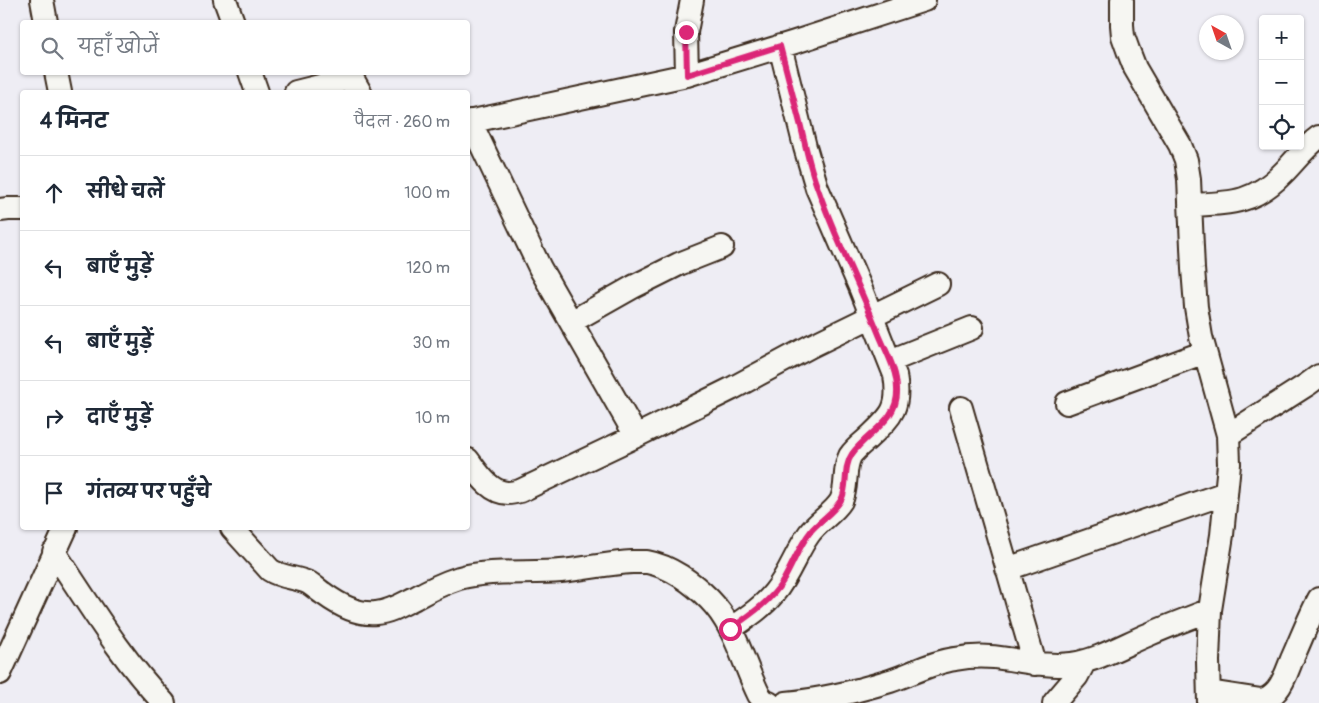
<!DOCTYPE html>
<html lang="hi">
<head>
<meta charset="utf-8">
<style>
	body { margin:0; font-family:Pangolin,"Playpen Sans Deva",sans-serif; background:#f2f2f3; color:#1f2937 }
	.controls { position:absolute; right:15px; top:15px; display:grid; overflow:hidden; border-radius:5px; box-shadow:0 1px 4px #0004 }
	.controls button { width:45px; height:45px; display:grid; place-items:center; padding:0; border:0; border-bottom:1px solid #e0e1e3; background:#fff; color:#1f2937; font:25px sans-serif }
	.compass { position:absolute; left:1199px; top:15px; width:45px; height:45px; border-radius:50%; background:#fff; box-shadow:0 1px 4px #0004; rotate:320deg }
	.stop { position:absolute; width:15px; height:15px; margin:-11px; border:4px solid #db2777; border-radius:50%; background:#fff }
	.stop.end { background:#db2777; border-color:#fff; box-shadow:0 1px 5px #0008 }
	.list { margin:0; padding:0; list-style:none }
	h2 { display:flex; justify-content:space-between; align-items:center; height:65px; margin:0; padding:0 20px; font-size:21px }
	h2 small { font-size:16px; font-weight:400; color:#747a83 }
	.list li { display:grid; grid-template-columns:32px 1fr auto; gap:15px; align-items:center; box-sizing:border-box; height:75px; padding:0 20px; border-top:1px solid #e0e1e3 }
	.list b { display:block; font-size:19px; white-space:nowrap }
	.list em { font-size:16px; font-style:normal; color:#747a83 }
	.icon { flex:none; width:28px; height:28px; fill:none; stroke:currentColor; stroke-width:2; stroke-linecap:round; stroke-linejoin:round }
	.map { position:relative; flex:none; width:1319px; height:703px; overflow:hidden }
	.search { position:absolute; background:#fff; box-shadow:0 1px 4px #0004; left:20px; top:20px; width:450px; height:55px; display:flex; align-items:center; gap:12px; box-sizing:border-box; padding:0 18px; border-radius:5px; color:#747a83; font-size:19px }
	.panel { position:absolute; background:#fff; box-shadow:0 1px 4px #0004; left:20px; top:90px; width:450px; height:440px; border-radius:5px }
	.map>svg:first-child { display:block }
</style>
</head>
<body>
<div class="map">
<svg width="1319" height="703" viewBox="0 0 1319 703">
	<rect width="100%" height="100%" fill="#eeedf4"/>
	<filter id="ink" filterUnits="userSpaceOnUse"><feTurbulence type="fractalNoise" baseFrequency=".02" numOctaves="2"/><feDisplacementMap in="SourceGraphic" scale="10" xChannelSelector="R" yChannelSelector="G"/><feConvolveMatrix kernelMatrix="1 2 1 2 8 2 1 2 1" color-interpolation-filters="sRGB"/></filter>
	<g filter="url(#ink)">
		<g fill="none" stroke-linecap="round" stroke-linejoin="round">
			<defs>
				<path id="minor" d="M42 0 46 22
					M225 0 233 22
					M1122 0V25L1123 36 1128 50 1135 68 1180 145 1186 160 1189 179 1193 269 1196 307 1201 337 1228 435 1229 464 1222 535 1210 610 1208 661 1209 703
					M56 72 60 92
					M250 72 257 92
					M687 75 686 32 692 0
					M296 92 352 78 360 92
					M470 121 540 268 636 436
					M468 122 687 75 795 42 924 0
					M1190 205C1230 203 1253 204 1283 173 1295 161 1305 147 1319 137
					M0 210 8 209H22
					M571 322 633 287 679 264 722 247
					M890 361 972 328
					M1067 403 1205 352
					M961 408 1035 664
					M1228 435 1308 384 1319 376
					M468 460C478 473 490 493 508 493 512 493 516 492 520 491L636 436 731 389 811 346 938 284
					M232 528 270 570C282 578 296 577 309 583 314 586 319 591 324 594 339 605 357 615 376 613 390 612 403 604 415 598 429 590 444 583 459 578 492 569 528 574 561 571 585 569 609 563 632 562 637 562 643 562 647 562 670 566 693 583 709 599 735 625 743 663 759 695L764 701 769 703
					M54 552C89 604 121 658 164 703
					M1007 569 1226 493
					M730 629C746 618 763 607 774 593 789 575 796 552 809 534 818 521 833 514 841 501 848 487 843 470 850 456 854 450 860 445 866 440 890 417 901 411 895 375L860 287 817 188 805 147 780 46
					M0 673 66 528
					M1209 692 1261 700C1268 699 1272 696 1277 690 1284 682 1288 669 1292 659 1301 639 1309 618 1319 599
					M786 703C821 700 857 691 890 681 912 674 932 662 955 659 971 656 991 656 1008 659 1029 662 1050 667 1072 664 1099 660 1125 644 1150 634 1170 625 1190 618 1210 610
					M1054 703 1077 676 1085 661"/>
			</defs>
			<use href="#minor" stroke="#3b2a1e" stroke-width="26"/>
			<use href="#minor" stroke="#f6f6f2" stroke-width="22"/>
		</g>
	</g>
	<g fill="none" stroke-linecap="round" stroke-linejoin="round" filter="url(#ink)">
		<path stroke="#db2777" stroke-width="6" d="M686 32 687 75 780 46C787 73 794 100 801 127 806 148 810 169 818 189 835 238 859 284 878 332 885 350 897 369 897 389 899 421 867 432 852 454 843 467 848 485 842 498 837 510 819 521 811 531 799 546 793 564 783 581 771 601 750 615 730 629"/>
	</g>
</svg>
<div class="controls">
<button>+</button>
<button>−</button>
<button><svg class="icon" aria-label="locate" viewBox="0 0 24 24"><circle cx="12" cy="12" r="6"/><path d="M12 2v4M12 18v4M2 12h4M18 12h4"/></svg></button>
</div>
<svg class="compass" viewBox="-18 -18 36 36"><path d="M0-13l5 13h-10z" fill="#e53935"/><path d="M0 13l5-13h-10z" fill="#747a83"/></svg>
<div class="stop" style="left:730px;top:629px"></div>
<div class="stop end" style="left:686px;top:32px"></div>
<div class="search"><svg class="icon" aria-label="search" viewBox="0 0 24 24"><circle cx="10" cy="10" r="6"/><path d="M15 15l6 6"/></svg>यहाँ खोजें</div>
<section class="panel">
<h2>4 मिनट<small>पैदल · 260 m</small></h2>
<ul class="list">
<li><svg class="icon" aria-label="ahead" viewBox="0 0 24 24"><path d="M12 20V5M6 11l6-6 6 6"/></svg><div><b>सीधे चलें</b></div><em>100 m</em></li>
<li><svg class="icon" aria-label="left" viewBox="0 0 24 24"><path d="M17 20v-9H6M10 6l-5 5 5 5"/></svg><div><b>बाएँ मुड़ें</b></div><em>120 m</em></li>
<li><svg class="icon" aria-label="left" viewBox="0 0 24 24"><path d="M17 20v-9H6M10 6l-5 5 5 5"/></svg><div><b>बाएँ मुड़ें</b></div><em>30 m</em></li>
<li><svg class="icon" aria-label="right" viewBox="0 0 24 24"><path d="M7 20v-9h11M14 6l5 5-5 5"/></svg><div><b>दाएँ मुड़ें</b></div><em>10 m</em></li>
<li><svg class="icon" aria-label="arrive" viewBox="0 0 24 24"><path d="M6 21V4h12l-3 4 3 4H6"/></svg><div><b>गंतव्य पर पहुँचे</b></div></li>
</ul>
</section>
</div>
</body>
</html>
